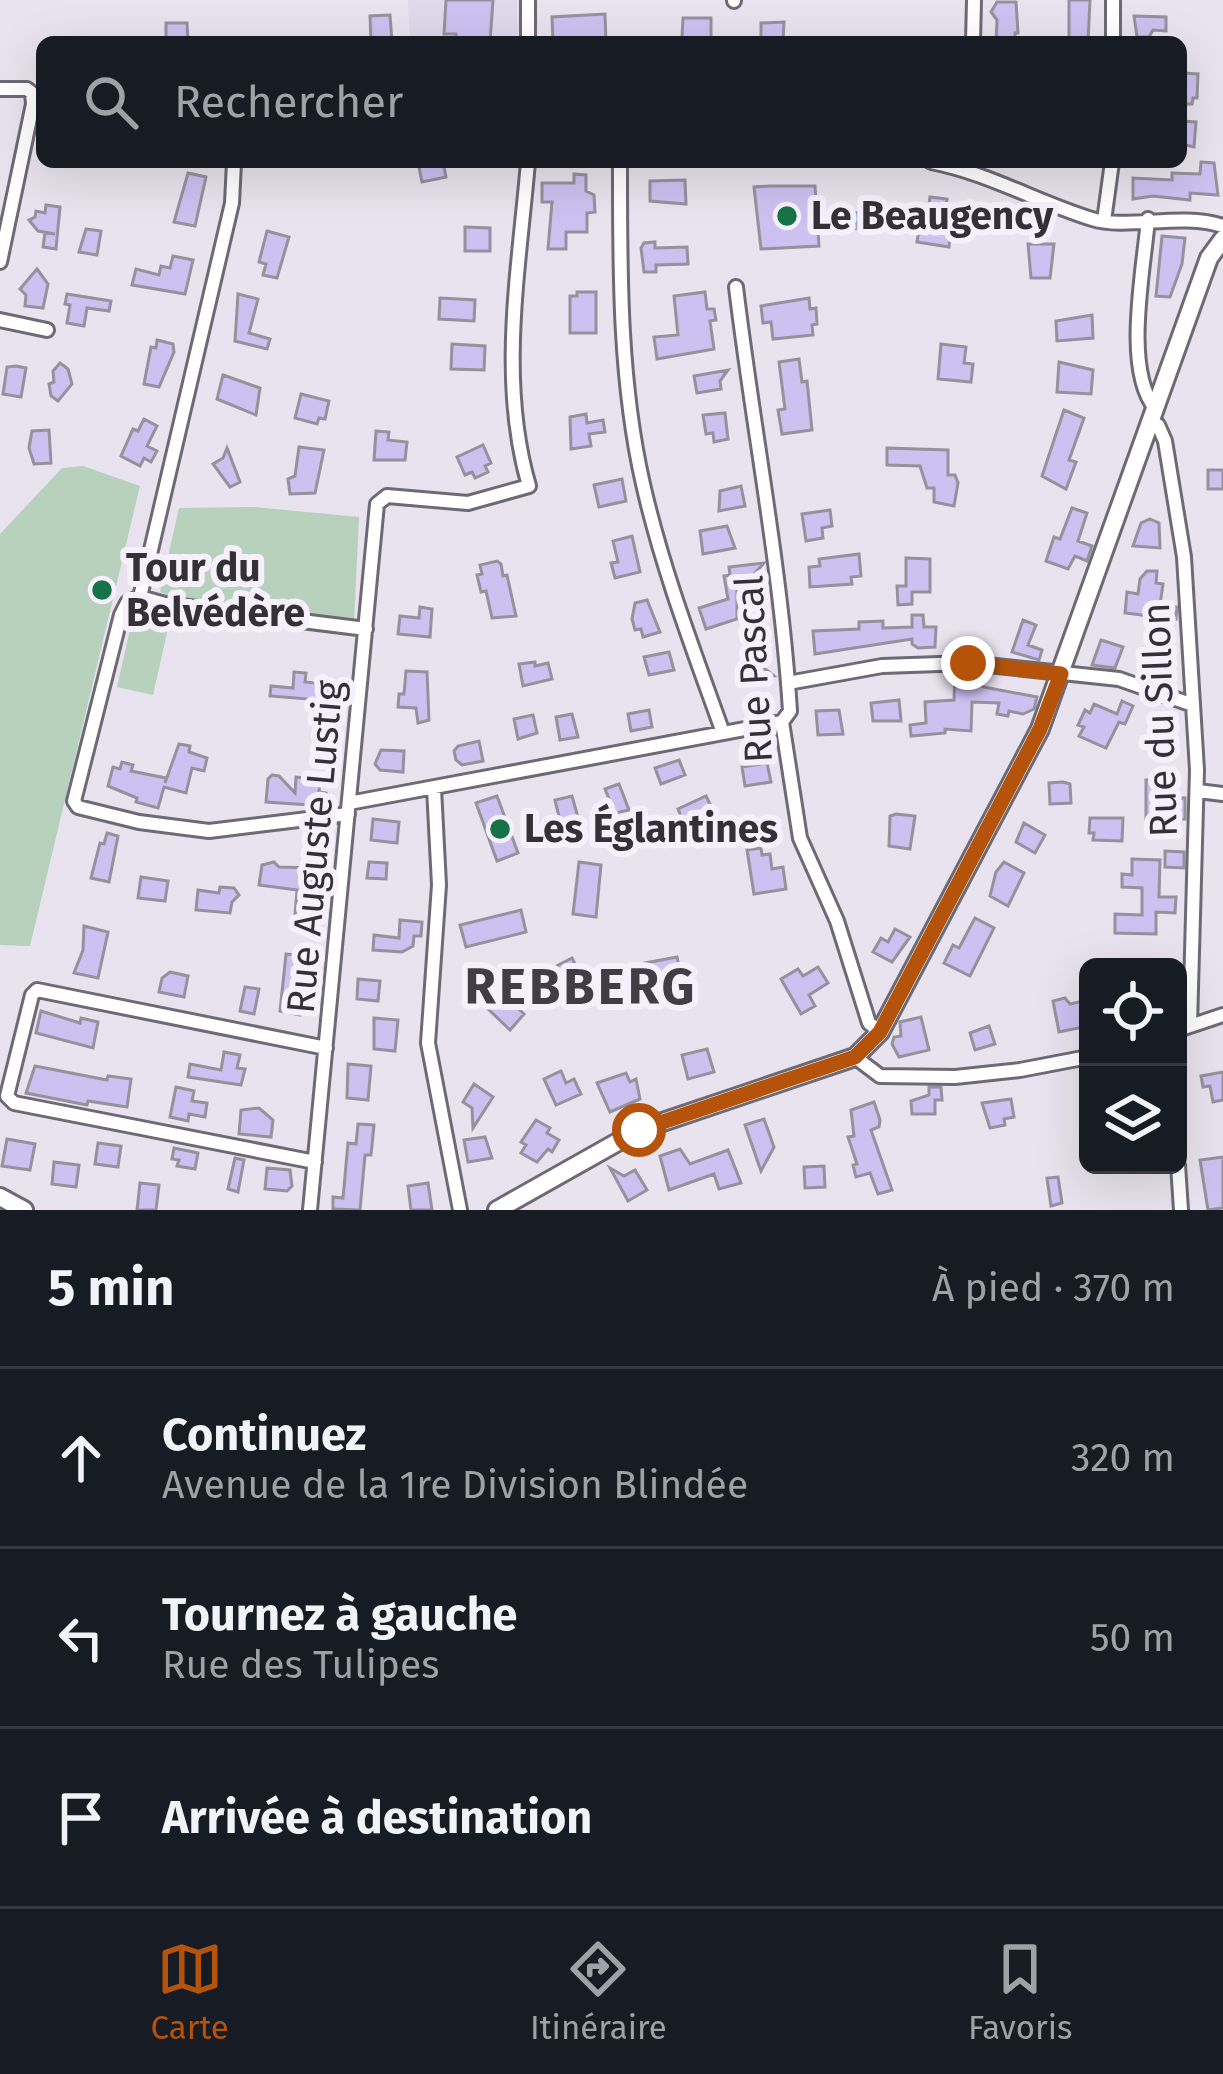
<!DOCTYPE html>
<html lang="fr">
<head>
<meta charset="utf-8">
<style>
	body { margin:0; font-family:"Fira Sans",sans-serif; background:#20242c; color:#f1f3f6 }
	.controls { position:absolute; right:36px; bottom:36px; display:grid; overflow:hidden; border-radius:18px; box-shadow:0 12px 48px #0002 }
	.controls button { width:108px; height:108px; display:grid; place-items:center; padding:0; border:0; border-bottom:3px solid #363941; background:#171b24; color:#f1f3f6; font:60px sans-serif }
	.stop { position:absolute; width:36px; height:36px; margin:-27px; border:9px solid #b45309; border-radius:50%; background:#fff }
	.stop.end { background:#b45309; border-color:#fff; box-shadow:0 3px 12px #0008 }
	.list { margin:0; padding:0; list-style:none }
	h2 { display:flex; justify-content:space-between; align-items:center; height:156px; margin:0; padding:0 48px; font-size:51px }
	h2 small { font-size:39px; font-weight:400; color:#9ea1a6 }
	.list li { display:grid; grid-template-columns:78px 1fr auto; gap:36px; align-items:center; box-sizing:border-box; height:180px; padding:0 48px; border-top:3px solid #363941 }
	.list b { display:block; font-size:45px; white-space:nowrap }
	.list p { margin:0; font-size:39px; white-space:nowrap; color:#9ea1a6 }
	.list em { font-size:39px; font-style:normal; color:#9ea1a6 }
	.icon { flex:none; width:66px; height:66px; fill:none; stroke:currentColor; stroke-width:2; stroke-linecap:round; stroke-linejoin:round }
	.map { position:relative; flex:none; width:1223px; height:1210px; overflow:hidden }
	.search { position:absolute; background:#171b24; box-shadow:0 12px 48px #0002; left:36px; right:36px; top:36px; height:132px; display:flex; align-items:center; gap:30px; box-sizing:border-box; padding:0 42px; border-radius:18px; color:#9ea1a6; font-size:45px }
	.sheet { height:696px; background:#171b24 }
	nav { display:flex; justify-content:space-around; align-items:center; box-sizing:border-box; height:168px; border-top:3px solid #363941; background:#171b24; font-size:33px; color:#9ea1a6 }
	nav a { display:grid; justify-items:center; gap:6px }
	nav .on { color:#b45309 }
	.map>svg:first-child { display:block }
</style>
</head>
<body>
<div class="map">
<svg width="1223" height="1210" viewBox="0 0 1223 1210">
	<rect width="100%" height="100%" fill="#e8e3ee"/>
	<path fill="#e0d8eb" d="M408 0H517L518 42H410Z"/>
	<path fill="#b7d1bc" d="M83 466 140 486 30 946 0 945V534L62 468Z
		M254 507 359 517 354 623 178 599 160 592 179 508Z
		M133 616 169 624 153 695 117 687Z"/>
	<path fill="#86aace" d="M874 210 876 229 841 231 839 212Z"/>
	<path fill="#ccc1f0" stroke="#94929d" stroke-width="3" d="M446 0H493L490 42H457L456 34H444Z
		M1069 0H1090L1088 42H1069Z
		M997 2H1016L1018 33H1015V42H996L997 20 991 12Z
		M605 14 606 42H553L552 17Z
		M390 15 392 42H371L370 16Z
		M1134 16 1166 17V31L1153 30 1149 37H1137Z
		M683 18H711V39L682 38Z
		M784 22 783 42H761V23Z
		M166 23H187L188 42H166Z
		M1182 73 1198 74 1197 98H1193L1192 104H1181Z
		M1181 121 1196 122 1194 147 1181 144Z
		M418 162H443L446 177 422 182Z
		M1201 162 1214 163 1218 195 1190 193V200L1153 196 1133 199V178L1172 180V173L1200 174Z
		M188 173 206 177 195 226 174 222Z
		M574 174 586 175V191L594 195 595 212 587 213V232H566V249H548L552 202H542V183H574Z
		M685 180 686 204 650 201V181Z
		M770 186H815L819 246 761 249 754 187Z
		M930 197 947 199 943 226 951 228 949 247 917 242 920 223 926 224Z
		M46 205 60 207 56 249 43 247 45 233 55 234 38 231 29 220 35 217 36 211 45 213Z
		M465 227 490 228V251H465Z
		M86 229 101 231 97 255 79 252Z
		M267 231 289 237 277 278 263 275 266 264 259 262Z
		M1162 236 1185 238 1182 264 1170 297 1156 296Z
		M655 242V248L687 247 688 264 656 265V272H644L641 248 644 243Z
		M1028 244H1054L1050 278H1031Z
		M173 256 193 260 185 294 132 285 136 269 159 275 161 266 170 268Z
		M37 269 48 284 43 308 25 306 26 295 20 289Z
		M577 292H596V333H570V296H577Z
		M705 292 707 309H714L716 320 710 321 714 349 657 359 654 337 678 335 674 296Z
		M67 294 111 301 109 311 87 308 84 326 67 323 70 305 65 304Z
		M238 294 258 299 249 333 270 339 267 349 235 341Z
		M440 298 475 300 474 321 439 319Z
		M809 298 810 309 816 308 817 324 812 325 813 335 773 339 771 322 763 323 761 306Z
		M1092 315 1093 338 1057 341 1056 321Z
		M157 340 173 344 174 352 159 387 144 384 151 347 156 348Z
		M452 344 485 346 484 370 451 369Z
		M941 344 966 347 964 363 973 364 971 382 938 379Z
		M799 359 802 382 807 381 812 430 782 434 778 410 785 409 779 362Z
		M1059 362 1093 370 1091 394 1057 392Z
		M60 363 68 369 72 384 58 401 51 396 49 384 54 382 53 371Z
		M16 366 26 368 21 397 3 394 7 367Z
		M728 370 720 381 721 389 697 393 694 376Z
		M223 375 260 388 256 415 217 399Z
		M301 394 329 401 325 419 319 418 317 424 295 418Z
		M1064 410 1084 418 1069 460 1076 462 1066 489 1042 476Z
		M725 413 728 439 714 442 713 433 706 434 703 415Z
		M586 414 587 423 603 420 605 432 589 434 591 446 571 449 570 417Z
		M144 419 157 426 147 446 157 451 151 462 144 458 140 466 121 456 133 429 138 431Z
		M49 430 51 463 34 464 29 448 32 431Z
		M376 431 389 432 388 440 407 442 405 460H374Z
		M483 445 491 463 485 466 488 472 475 478 472 472 465 475 457 457Z
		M299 447 324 450 315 493 290 494 288 479 295 476Z
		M227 448 240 482 230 487 213 464 223 458Z
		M887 448 948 450V475H955L958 483 954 506 934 502V488H927L920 466 887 465Z
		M1208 470H1223V489H1208Z
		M622 479 626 501 599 507 594 485Z
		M741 486 745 506 719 511 720 491Z
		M1072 508 1087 513 1078 541 1092 546 1087 561 1075 556 1068 569 1046 561 1054 537 1060 539Z
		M830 510 832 526 822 528 823 538 806 541 802 514Z
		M1150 519 1159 523 1160 548 1133 546 1141 523Z
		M727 526 735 548 703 554 700 531Z
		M632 536 640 572 615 578 611 563 618 562 613 541Z
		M859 554 861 576 851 577 852 584 810 587 809 567 820 566 819 559Z
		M906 558 930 559V592H912V604L898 605 897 586H906Z
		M497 561 501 564 503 576 507 575 516 616 492 618 486 591 481 592 477 575 482 574 480 565Z
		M764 563 755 573 756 581 737 584V619L706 629 699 608 728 599 724 576 730 575 729 567Z
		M1147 571H1157L1156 583 1163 584 1160 605 1177 607 1176 619 1125 613 1127 592 1138 594 1140 579Z
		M647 600 660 632 643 637 641 629 635 630 632 619 635 603Z
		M420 607 432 609 430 637 398 634 400 616 419 618Z
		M912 615H923L924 627H936L935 647 918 648 912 644V639L815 654 813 631 859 629V622L883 621V628L912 627Z
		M1023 620 1036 625 1028 645 1042 650 1039 660 1012 652Z
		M1101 640 1123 647 1115 668 1092 665Z
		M669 652 674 670 649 675 644 657Z
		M743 652 753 660 764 659V668L774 676 745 679Z
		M535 662V666L548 663 552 679 523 686 519 664Z
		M406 671 427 672 429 720 418 723 416 708 398 707 399 694H404Z
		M294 672 306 673 305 682 335 685 332 701 270 696 271 686 293 688Z
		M955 674H973L977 683 984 687 1037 697 1034 709 1023 714 1009 711 1008 716 997 714 999 703 972 702 971 731 945 729V733L911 736 910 725 926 723 925 702 954 700Z
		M899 700 901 721H873L871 703Z
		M1122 701 1133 706 1125 724 1119 722 1106 748 1079 736 1084 727 1078 725 1085 710 1090 713 1094 704 1117 714Z
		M649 710 652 727 631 731 628 714Z
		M839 710 843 734 818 735 816 711Z
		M572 714 578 737 560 740 556 717Z
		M533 715 537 733 518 739 514 719Z
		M479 741 483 761 462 765 456 760 454 751 458 746Z
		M179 744 190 746 189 752 207 758 204 771 192 768 186 793 164 787 158 808 136 802 137 798 108 786 113 767 120 769 122 762 133 765 131 771 166 778 165 783Z
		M381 750 404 751 403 772 380 770 375 764Z
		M679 760 685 775 661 784 655 768Z
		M767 763 771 782 745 786 742 767Z
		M272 775 279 776 295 793 296 777 320 779 319 792 326 793 325 806 266 802 268 779Z
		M1170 779 1171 797 1185 798V819L1146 820V780Z
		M1063 782 1070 784 1071 803 1050 804 1049 783Z
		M619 784 629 810 602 816 597 804 609 799 605 789Z
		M497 796 518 853 497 861 476 803Z
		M572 796 579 821 561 825 555 800Z
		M706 796 713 810 684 823 678 809Z
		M896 814 915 816 910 849 889 846 890 816Z
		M1090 818H1123L1122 841 1093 840 1094 833H1089Z
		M373 819 399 822 397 843 371 840Z
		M1024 823 1045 835 1035 853 1016 842Z
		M107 833 118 836 109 882 91 878 100 843 104 844Z
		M761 848 762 855 770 854 772 869 783 867 786 889 754 894 747 850Z
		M1165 851 1184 852V868L1165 867Z
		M1132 859 1160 860 1159 897H1176L1175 913 1156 912V934L1115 933V914L1142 915V888L1122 887V874L1132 875Z
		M274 862 279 867 317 868 313 908 318 913 312 929 294 927 297 890 259 885 262 865Z
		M369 862 387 863 386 879 367 878Z
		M579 862 601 865 596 917 573 914Z
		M1004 862 1024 873 1008 906 990 896 996 872Z
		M141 877 168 881 165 901 138 898Z
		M220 887 234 888 239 895 232 902 230 913 196 910 198 890 219 893Z
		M521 910 526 932 466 947 460 925Z
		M975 918 994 928 970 976 944 963 953 945 959 948Z
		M400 920 422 922 421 936H414L413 946 402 952 373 950 374 935 399 938Z
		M84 926 108 932 98 978 74 973 83 950Z
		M895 929 910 937 892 962 873 952 881 938 888 942Z
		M286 954 298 955 294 995H302L300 1015 280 1011Z
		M677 957 680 971 650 982 645 963Z
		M572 958 584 982 558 998 547 978 554 975 551 969Z
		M818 967 828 983 809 995 815 1006 801 1014 781 979 798 969 803 976Z
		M170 972 188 976 184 997 159 992 162 978Z
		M358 979 380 981 378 1001 357 999Z
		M245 987 259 989 254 1014 240 1011Z
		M501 993 524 1014 510 1030 487 1008Z
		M1065 998 1070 1004 1088 1000V1026L1059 1032 1053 1001Z
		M41 1011 80 1023 81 1018 98 1022 93 1048 36 1033Z
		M921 1017 929 1050 899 1057 892 1044 894 1037 901 1036 900 1022Z
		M374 1018 398 1020 395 1051 374 1049Z
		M989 1026 995 1044 975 1050 970 1033Z
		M707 1049 714 1072 688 1079 682 1055Z
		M224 1052 240 1055 237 1068 245 1069 241 1085 188 1077 190 1064 221 1070Z
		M348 1064 371 1066 368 1100 347 1098Z
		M35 1066 107 1080 108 1076 131 1079 127 1107 88 1101 87 1105 26 1093Z
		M561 1071 566 1083 574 1079 581 1094 556 1105 544 1079Z
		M1223 1072V1100L1213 1102 1210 1086 1203 1087 1201 1076Z
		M626 1073 630 1082 636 1079 640 1099 610 1112 597 1083Z
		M474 1084 493 1097 473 1128 472 1108 463 1102Z
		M176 1087 194 1091 192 1101 207 1103 205 1117 189 1114 188 1121 170 1117Z
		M929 1087H941L942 1100H935V1114H912L911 1101 929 1095Z
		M1011 1099 1014 1117 1004 1119 1005 1125 990 1128 982 1103Z
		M874 1102 880 1120 879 1127 871 1130 892 1190 878 1194 870 1173 856 1177 853 1165 857 1164 848 1137 854 1136 851 1110Z
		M259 1108 273 1120 271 1137 239 1134 241 1110Z
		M764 1119 774 1147 761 1171 745 1125Z
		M536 1120 550 1128 547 1133 559 1140 552 1152 548 1149 537 1162 521 1153 526 1145 521 1142Z
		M358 1124 374 1125 371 1155H365L360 1210 333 1209V1197L343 1198 348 1143 356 1144Z
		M485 1137 492 1158 468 1162 464 1140Z
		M7 1139 35 1144 30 1170 2 1166Z
		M98 1143 121 1146 118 1167 95 1164Z
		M174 1148 198 1153 195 1169 177 1166 179 1160 172 1159Z
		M680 1149 690 1164 728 1150 741 1183 719 1189 714 1174 669 1190 660 1156Z
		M1223 1157V1208L1208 1210 1200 1160Z
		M235 1158 244 1160 238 1192 228 1189Z
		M54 1162 79 1165 76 1187 52 1184Z
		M824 1166 825 1187 805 1188 804 1167Z
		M267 1168 290 1170 292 1186 287 1191 265 1189Z
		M610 1168 624 1176 635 1170 647 1190 628 1201Z
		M1058 1177 1062 1203 1051 1206 1047 1178Z
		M140 1183 159 1185 156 1210H137Z
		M428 1183 432 1210H411L408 1186Z"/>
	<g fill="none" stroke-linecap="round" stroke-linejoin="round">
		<defs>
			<path id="minor" d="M528 0V42
				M734 0V1
				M973 42 974 0
				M1113 42V0
				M0 89H27L32 93 33 104 0 262
				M234 162 232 203 140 597 127 603 121 615 74 801 78 807 139 822 209 831 348 814
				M620 162C620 269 619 379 643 484 662 568 693 649 722 730
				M931 162C988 173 1037 202 1092 219 1127 230 1181 212 1223 226
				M1148 219C1144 268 1123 369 1155 408
				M1104 221 1112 162
				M736 287C753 429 781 568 790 711L782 722 800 838 837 921 869 1023 880 1032
				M0 320 47 330
				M1150 422 1158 425 1165 441 1184 557 1197 770 1190 1025
				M140 597 165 604 366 629
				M788 683 882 666 968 663 1119 679 1193 705
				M434 788 439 885 428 1043 460 1210
				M1198 791 1223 794
				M349 803 782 722
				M1178 1030 1223 1015
				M855 1057 880 1076 955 1077 1020 1070 1088 1057
				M315 1162 14 1103 7 1096 32 995 37 990 326 1048
				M1178 1165 1181 1210
				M310 1210 377 504 387 496 468 503 529 486C498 380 519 270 528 162"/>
			<path id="secondary" d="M0 1197 24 1210
				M497 1210 639 1130 855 1057 880 1032 1040 729 1209 258 1223 239"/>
		</defs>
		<use href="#minor" stroke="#6e6a74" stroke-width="18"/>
		<use href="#secondary" stroke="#6e6a74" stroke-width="22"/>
		<use href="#minor" stroke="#fff" stroke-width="12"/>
		<use href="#secondary" stroke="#fff" stroke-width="16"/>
	</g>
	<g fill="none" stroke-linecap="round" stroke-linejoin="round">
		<path stroke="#b45309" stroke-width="15" d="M639 1130 855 1057 880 1032 1040 729 1061 674 968 663"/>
	</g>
	<g fill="#167247" stroke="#f5f0fc" stroke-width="4.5">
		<circle cx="787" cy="216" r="12"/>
		<circle cx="102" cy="590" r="12"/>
		<circle cx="500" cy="829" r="12"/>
	</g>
	<g text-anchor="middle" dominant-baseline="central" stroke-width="12" stroke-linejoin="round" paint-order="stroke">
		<g font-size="39" font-weight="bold" fill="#333135" stroke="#f5f0fc" text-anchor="start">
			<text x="811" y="216">Le Beaugency</text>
			<text x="126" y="568">Tour du<tspan x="126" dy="45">Belvédère</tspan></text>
			<text x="524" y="829">Les Églantines</text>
		</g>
		<g font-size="39" fill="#333135" stroke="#f5f0fc">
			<text transform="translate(754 669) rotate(-93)">Rue Pascal</text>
			<text transform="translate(1160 720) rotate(-92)">Rue du Sillon</text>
			<text transform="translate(315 847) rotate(-85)">Rue Auguste Lustig</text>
		</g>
		<g font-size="51" font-weight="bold" letter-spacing="3" fill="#413d46" stroke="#f5f0fc">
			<text x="581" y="987">REBBERG</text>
		</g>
	</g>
</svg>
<div class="controls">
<button><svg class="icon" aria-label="locate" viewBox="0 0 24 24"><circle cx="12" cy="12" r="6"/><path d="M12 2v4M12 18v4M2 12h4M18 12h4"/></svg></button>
<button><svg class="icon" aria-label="layers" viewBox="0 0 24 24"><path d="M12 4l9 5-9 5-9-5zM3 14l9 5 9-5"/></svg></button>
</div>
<div class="stop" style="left:639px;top:1130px"></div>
<div class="stop end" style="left:968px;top:663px"></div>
<div class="search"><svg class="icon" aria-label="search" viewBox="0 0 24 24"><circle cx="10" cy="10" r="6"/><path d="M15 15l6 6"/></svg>Rechercher</div>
</div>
<section class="sheet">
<h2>5 min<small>À pied · 370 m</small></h2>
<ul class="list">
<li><svg class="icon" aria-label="ahead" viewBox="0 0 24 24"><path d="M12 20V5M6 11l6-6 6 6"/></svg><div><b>Continuez</b><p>Avenue de la 1re Division Blindée</p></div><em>320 m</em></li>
<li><svg class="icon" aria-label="left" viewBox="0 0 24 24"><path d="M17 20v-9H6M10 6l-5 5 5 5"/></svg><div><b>Tournez à gauche</b><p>Rue des Tulipes</p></div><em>50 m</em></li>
<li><svg class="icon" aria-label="arrive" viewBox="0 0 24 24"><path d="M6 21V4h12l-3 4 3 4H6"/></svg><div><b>Arrivée à destination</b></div></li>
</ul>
</section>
<nav>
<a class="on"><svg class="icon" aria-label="map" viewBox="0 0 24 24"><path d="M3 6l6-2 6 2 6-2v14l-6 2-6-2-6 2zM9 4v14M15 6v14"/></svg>Carte</a>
<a><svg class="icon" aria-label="directions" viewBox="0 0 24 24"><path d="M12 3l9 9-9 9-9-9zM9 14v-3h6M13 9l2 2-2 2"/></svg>Itinéraire</a>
<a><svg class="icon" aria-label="saved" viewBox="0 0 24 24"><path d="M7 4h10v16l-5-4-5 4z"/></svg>Favoris</a>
</nav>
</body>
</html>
